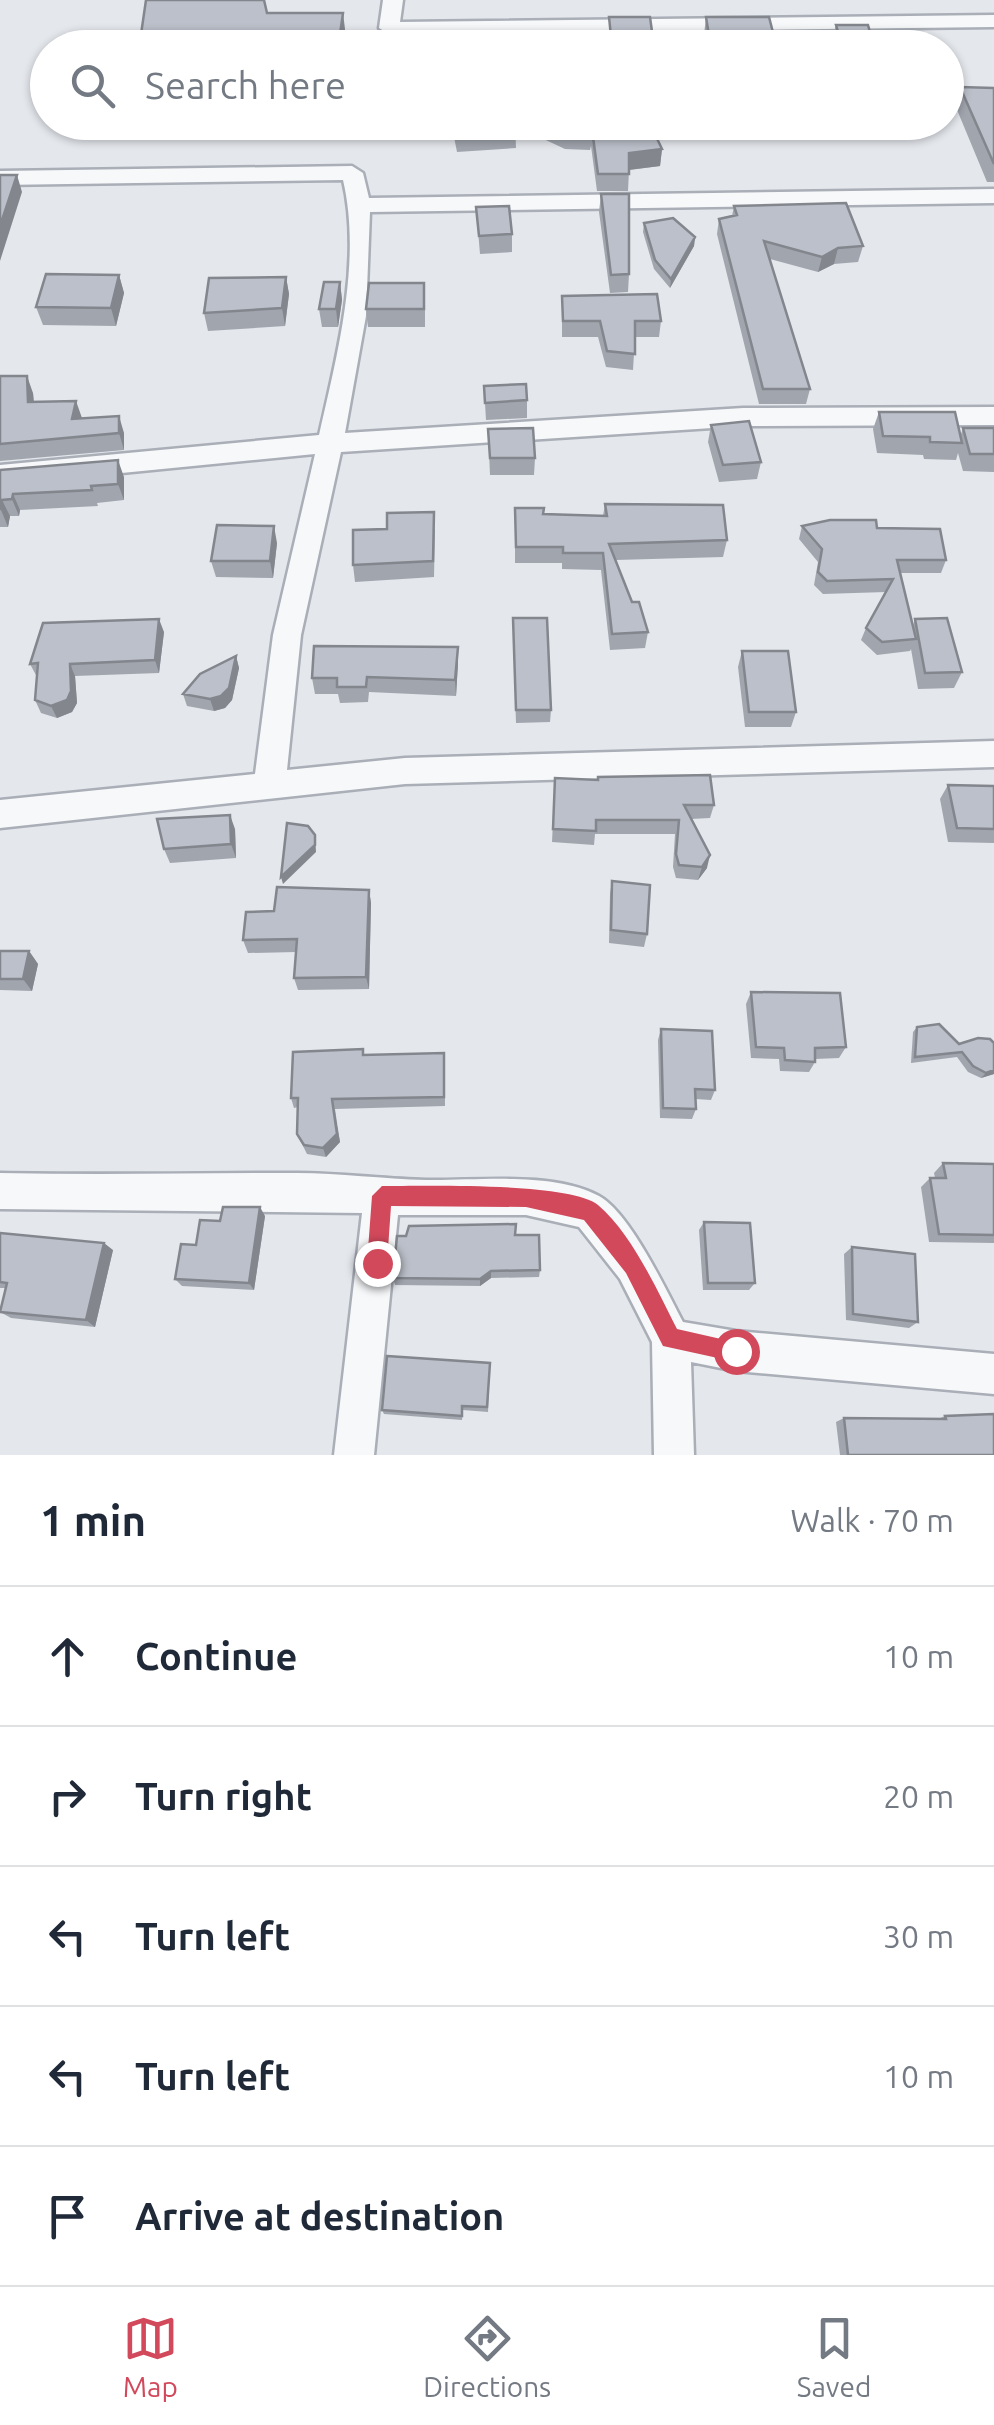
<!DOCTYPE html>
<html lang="en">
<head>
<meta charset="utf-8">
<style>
	body { margin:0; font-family:Ubuntu,sans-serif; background:#f2f2f3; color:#1f2937 }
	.stop { position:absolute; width:30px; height:30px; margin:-22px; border:8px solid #d1495b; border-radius:50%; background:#fff }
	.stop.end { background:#d1495b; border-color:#fff; box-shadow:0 2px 10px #0008 }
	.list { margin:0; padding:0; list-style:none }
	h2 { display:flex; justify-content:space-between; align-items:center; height:130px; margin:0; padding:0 40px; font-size:42px }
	h2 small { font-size:32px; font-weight:400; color:#747a83 }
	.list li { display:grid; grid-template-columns:65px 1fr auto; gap:30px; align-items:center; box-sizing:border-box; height:140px; padding:0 40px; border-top:2px solid #e0e1e3 }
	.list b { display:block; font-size:38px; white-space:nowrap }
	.list em { font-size:32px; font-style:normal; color:#747a83 }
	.icon { flex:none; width:55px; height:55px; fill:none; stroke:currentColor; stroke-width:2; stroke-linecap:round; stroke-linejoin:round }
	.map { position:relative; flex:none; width:994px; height:1455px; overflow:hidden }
	.search { position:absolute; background:#fff; box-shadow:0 2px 8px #0004; left:30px; right:30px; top:30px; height:110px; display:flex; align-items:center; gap:25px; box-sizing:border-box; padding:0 35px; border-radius:55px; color:#747a83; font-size:38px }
	.sheet { height:830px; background:#fff }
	nav { display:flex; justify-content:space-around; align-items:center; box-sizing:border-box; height:140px; border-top:2px solid #e0e1e3; background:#fff; font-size:28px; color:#747a83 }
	nav a { display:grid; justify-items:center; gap:5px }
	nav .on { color:#d1495b }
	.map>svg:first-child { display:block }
</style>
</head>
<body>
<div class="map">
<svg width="994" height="1455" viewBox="0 0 994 1455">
	<rect width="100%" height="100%" fill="#e4e7ec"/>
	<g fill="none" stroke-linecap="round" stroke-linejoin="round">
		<defs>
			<path id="minor" d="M383 0H403L400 22 994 15V27L389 34 379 28Z
				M352 166 363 173 369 198 994 189V203L370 212 366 316 345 433 743 408 994 407V425L743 426 341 452 301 635 287 770 405 758 994 741V767L405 784 0 828V800L255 774 273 635 315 454 0 485V465L319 435C337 356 362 261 343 180L0 185V171Z
				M0 1173C99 1175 198 1173 297 1173 340 1173 383 1179 426 1180 477 1181 553 1171 599 1196 630 1213 666 1290 683 1322L736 1331 994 1354V1394L736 1371 691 1362 694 1455H654L652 1342 620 1279 579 1227 526 1215H398L374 1455H334L362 1213 0 1209Z"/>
		</defs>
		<use href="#minor" stroke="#a9aeb7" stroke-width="5"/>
		<use href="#minor" fill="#f7f8fa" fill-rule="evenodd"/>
	</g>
	<path fill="#a1a5ae" d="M267 13 345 29 342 48H139Z
		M609 17H650L654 48H609Z
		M706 17 777 48H706L704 35Z
		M836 25 871 36 912 48H834L832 41Z
		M960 87 994 88V182H987L955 105Z
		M451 122H515L516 148 457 152Z
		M534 122H686L685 128H652L662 149 660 166 629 170 628 191H597L591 146 590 150 565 149 535 135Z
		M601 194 629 274 628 292 610 293 599 212Z
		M734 206 863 246 858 262 834 264 818 272 770 259 810 389 806 404H759L717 234 719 219 732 216Z
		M476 207 512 234V252L480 254Z
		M644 223 695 237 694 246 670 288 654 269 643 232Z
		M119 275 124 293 116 326 43 325 36 307Z
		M286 277 289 294 285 326 208 331 204 313Z
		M340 282 342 300 338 327H322L319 309Z
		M562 296 661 321 659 337H635L633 370 606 367 598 337H562Z
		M425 301V327H368L366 309Z
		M0 376 33 393 34 402 124 433V450L0 461Z
		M484 386 527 400V418L486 420Z
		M879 412 961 434 963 428H994V472L963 471 958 453 956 460 924 459 923 455 877 453 873 429Z
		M711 425 761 462 757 479 719 482 708 442Z
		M488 429 535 458 534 475H490Z
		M0 470 124 477V500L97 503 98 506 20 510 19 516H10L8 527H0Z
		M605 504 727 540 723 557 616 560 632 602 648 632 645 648 610 650 601 570 562 569V563H515V508L543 514 603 516Z
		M802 526 877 528 946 560 941 573H900L913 626 915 619 962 672 954 688 918 689 911 649 910 651 877 655 861 640 866 628 886 592 823 594 814 585 818 562 799 539Z
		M435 529 434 577 355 582 353 565Z
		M277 543 273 578 216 577 211 561Z
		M164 632 159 673 75 676 77 703 72 712 57 718 41 713 35 700 37 677 30 664Z
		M513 632 551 710 550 722 516 723Z
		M458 647V663L456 696 369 692 368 702 340 703 338 694H315L312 678Z
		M742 651 796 712 791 727H745L738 667Z
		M236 656 239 668 232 700 225 708 214 711 187 706 183 694Z
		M555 778 714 805 710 818 691 819 707 868 698 880 676 878 673 867 675 834H595L594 845 552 842Z
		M948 785 994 786V843L948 842 940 799Z
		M235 829 236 858 170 863 164 849Z
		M612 881 647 934 644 947 609 943 610 894Z
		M369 890 371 903 369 989 298 990 294 978 296 952 248 953 243 940 274 911Z
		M0 951H29L38 964 32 991 0 990Z
		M751 992 846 1047 839 1058 815 1059V1062L809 1072 780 1071 779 1059 751 1058 746 1004Z
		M917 1027 959 1044 994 1043V1074L981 1078 968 1072 957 1057 911 1063 913 1032Z
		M661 1029 715 1090 711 1100 695 1099 696 1109 692 1119 660 1118 658 1040Z
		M365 1055 445 1063V1106L335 1109 340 1142 326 1157 307 1154 297 1134 298 1107 294 1108 291 1098Z
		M943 1163 994 1164V1243L929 1242 921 1187 930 1178H935L934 1173Z
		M265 1216 254 1290 182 1286 175 1279 196 1245 220 1221Z
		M704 1222 755 1283 749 1290H703L699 1230Z
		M0 1233 113 1250 95 1327 11 1318 0 1312 5 1288H0Z
		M515 1235 540 1270 539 1277 491 1278 480 1286 395 1285 393 1278Z
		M852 1247 918 1322 909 1328 846 1320 844 1254Z
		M490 1363 488 1412 463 1410 462 1420 384 1414 382 1410Z
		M945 1416 994 1455H840L836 1422 844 1418 938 1419Z"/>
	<path fill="#83868d" d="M343 13 345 29 342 48H338Z
		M662 149 660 166 628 170 629 153Z
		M17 175 22 192 0 261V226Z
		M695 237 694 246 670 288 671 279Z
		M838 248 834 264 818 272 822 257Z
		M119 275 124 293 116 326 111 308Z
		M286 277 289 294 285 326 282 308Z
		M340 282 342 300 338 327 336 309Z
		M27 376 33 393 35 419 28 402Z
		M76 401 82 418 78 436 72 419Z
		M119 416 124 433V450L119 433Z
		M118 460 124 477V500L118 484Z
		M13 494 20 510 19 516 12 499Z
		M2 500 10 516 8 527 1 510Z
		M274 526 277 543 273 578 270 561Z
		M159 619 164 632 159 673 155 660Z
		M458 647V663L456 696 455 680Z
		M236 656 239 668 232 700 225 708 214 711 210 699Z
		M70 664 75 676 77 703 72 712 57 718 51 706Z
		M230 815 235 829 236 858 231 844Z
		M315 835 316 852 283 884 281 877Z
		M710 855 707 868 698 880 702 867Z
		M369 890 371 903 369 989 366 977Z
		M29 951 38 964 32 991 23 979Z
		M994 1070V1074L981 1078 986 1073Z
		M332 1099 340 1142 326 1157 323 1148Z
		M260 1207 265 1216 254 1290 249 1283Z
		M104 1243 113 1250 95 1327 86 1320Z
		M491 1271V1278L480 1286V1279Z"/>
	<path fill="#bbc0ca" stroke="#83868d" stroke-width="2.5" d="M146 0H264L267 13H343L338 48H235L237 35 179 39 177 48H139Z
		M609 17H650L654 46H612Z
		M706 17H769L777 48H711Z
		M836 25H868L871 36H909L912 48H843Z
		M960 87 994 88V164Z
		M454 122H515L516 131 456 136Z
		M543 122H590L591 134 566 133Z
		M591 122H649L662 149 629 153V174H598Z
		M0 175H17L0 226Z
		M601 194H629V274L611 275Z
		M846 203 863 246 838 248 822 257 764 241 810 389H763L719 219 737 215 734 206Z
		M509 206 512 234 479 236 476 207Z
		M673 218 695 237 671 279 655 260 644 223Z
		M46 274 119 275 111 308 36 307Z
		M286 277 282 308 204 313 209 278Z
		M324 282H340L336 309H319Z
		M369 283H424V309H366Z
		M657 294 661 321H635V354L607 351 600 321H563L562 296Z
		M0 376H27L28 402 76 401 72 419 119 416V433L0 444Z
		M526 384 527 400 485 403 484 386Z
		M879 412H955L962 443 930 442V437L883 436Z
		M749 421 761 462 723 465 711 425Z
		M533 428 535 458H490L488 429Z
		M963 428H994V454H970Z
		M118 460V484L91 486 92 490 13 494 12 499 2 500 0 510V470Z
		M605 504 723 505 727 540 609 544 632 602H639L648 632 612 634 603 553H563V547H516L515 508H544L543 514 607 516Z
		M434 512 433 561 353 565V530L387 529V513Z
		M830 520H876L877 528 940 529 946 560H897L916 639 882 642 866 628 893 579 827 581 818 572 822 549 802 526Z
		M217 525 274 526 270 561H211Z
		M513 618H547L551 710H516Z
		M947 618 962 672 925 673 915 619Z
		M159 619 155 660 70 664 71 691 67 700 51 706 35 700 38 663 30 664 43 623Z
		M314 646 458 647 455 680 367 677 366 687H337V678H312Z
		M742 651H788L796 712H749Z
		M236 656 229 688 221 696 210 699 183 694 200 674Z
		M710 775 714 805H684L710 855 702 867 679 865 676 854 679 820H596V831L553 829 555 778 598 780V777Z
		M948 785 994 786V829L957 828Z
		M230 815 231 844 164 849 157 819Z
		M287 823 308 826 315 835V845L281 877Z
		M612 881 650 885 647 934 611 930Z
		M277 887 369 890 366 977 294 978 297 939 243 940 246 912 274 911Z
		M0 951H29L23 979H0Z
		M751 992 840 993 846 1047 815 1048V1062L785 1060 784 1048 756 1047Z
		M939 1024 959 1044 978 1038 990 1039 994 1043V1070L986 1073 973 1066 962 1052 915 1057 917 1027Z
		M661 1029 712 1031 715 1090 695 1089 696 1109 663 1108Z
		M363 1049V1055L444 1053V1097L332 1099 337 1134 323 1148 304 1145 297 1134 298 1098H291L293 1052Z
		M943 1163 994 1164V1235L939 1234 930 1178H946Z
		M223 1207H260L249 1283 175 1279 181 1244 196 1245 200 1220 220 1221Z
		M704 1222 750 1223 755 1283H708Z
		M516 1224 515 1235H539L540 1270 491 1271 480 1279 393 1278 397 1236H406L409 1226Z
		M0 1233 104 1243 86 1320 0 1312 7 1283 0 1282Z
		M852 1247 915 1254 918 1322 853 1314Z
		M387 1356 490 1363 487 1407 462 1406V1416L382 1410Z
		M994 1414V1455H848L844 1418 946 1419 945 1416Z"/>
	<path fill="#d1495b" d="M382 1186C423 1186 570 1182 598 1205 632 1234 657 1290 677 1329L743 1344 746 1351 743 1359 736 1362 663 1346 626 1273 584 1220 526 1207 391 1206 387 1263 377 1273 370 1270 367 1263 372 1196Z"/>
</svg>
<div class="stop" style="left:736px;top:1351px"></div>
<div class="stop end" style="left:377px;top:1263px"></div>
<div class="search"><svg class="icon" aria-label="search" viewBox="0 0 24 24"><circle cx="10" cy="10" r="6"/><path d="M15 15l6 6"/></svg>Search here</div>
</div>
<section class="sheet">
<h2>1 min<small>Walk · 70 m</small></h2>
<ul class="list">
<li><svg class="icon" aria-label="ahead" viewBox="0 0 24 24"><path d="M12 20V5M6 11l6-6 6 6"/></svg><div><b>Continue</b></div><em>10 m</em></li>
<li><svg class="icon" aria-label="right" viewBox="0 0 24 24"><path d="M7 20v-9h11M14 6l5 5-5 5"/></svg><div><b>Turn right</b></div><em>20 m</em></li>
<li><svg class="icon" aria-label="left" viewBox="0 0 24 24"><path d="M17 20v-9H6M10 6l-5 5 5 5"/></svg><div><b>Turn left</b></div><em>30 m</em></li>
<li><svg class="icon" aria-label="left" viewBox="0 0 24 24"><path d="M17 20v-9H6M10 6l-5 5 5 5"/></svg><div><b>Turn left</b></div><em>10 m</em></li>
<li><svg class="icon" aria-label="arrive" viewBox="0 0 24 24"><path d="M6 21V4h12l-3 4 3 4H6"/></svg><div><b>Arrive at destination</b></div></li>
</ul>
</section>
<nav>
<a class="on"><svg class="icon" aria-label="map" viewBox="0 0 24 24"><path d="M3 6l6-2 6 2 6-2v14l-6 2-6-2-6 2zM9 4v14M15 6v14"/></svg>Map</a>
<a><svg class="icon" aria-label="directions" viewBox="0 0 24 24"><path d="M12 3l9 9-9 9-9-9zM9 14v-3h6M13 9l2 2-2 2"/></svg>Directions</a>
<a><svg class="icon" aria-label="saved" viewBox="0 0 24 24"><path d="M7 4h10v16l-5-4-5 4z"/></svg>Saved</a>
</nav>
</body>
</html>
